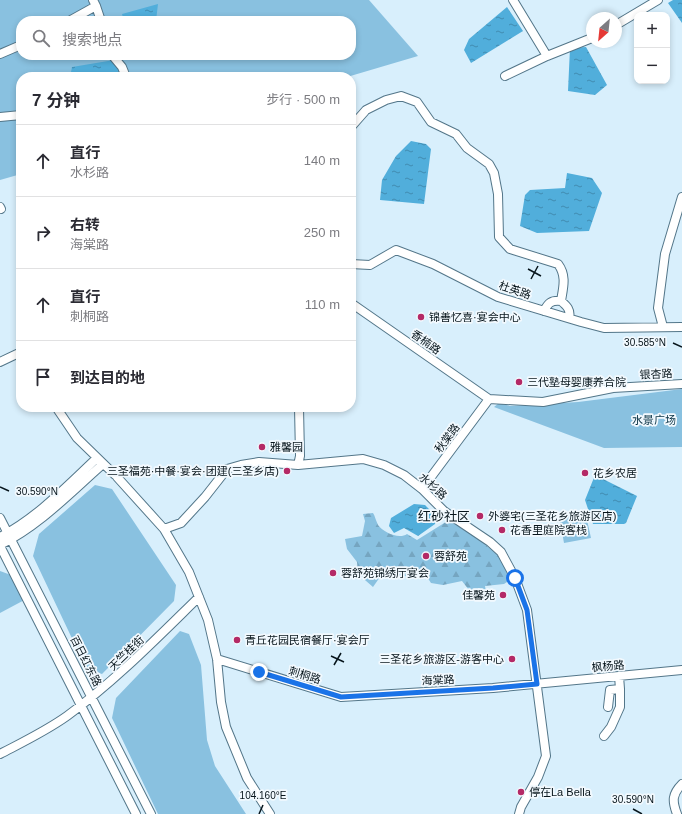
<!DOCTYPE html>
<html lang="zh">
<head>
<meta charset="utf-8">
<style>
	body { margin:0; font-family:Helvetica,"Noto Sans SC",sans-serif; background:#f2f2f3; color:#2b2b33 }
	.controls { position:absolute; right:12px; top:12px; display:grid; overflow:hidden; border-radius:8px; box-shadow:0 2px 6px #0003 }
	.controls button { width:36px; height:36px; display:grid; place-items:center; padding:0; border:0; border-bottom:1px solid #e1e1e2; background:#fff; color:#2b2b33; font:20px sans-serif }
	.compass { position:absolute; left:586px; top:12px; width:36px; height:36px; border-radius:50%; background:#fff; box-shadow:0 2px 6px #0003; rotate:207deg }
	.stop { position:absolute; width:12px; height:12px; margin:-9px; border:3px solid #1a73e8; border-radius:50%; background:#fff }
	.stop.end { background:#1a73e8; border-color:#fff; box-shadow:0 1px 4px #0008 }
	.list { margin:0; padding:0; list-style:none }
	h2 { display:flex; justify-content:space-between; align-items:center; height:52px; margin:0; padding:0 16px; font-size:17px }
	h2 small { font-size:13px; font-weight:400; color:#7c7c81 }
	.list li { display:grid; grid-template-columns:26px 1fr auto; gap:12px; align-items:center; box-sizing:border-box; height:72px; padding:0 16px; border-top:1px solid #e1e1e2 }
	.list b { display:block; font-size:15px; white-space:nowrap }
	.list p { margin:0; font-size:13px; white-space:nowrap; color:#7c7c81 }
	.list em { font-size:13px; font-style:normal; color:#7c7c81 }
	.icon { flex:none; width:22px; height:22px; fill:none; stroke:currentColor; stroke-width:2; stroke-linecap:round; stroke-linejoin:round }
	.map { position:relative; flex:none; width:682px; height:814px; overflow:hidden }
	.search { position:absolute; background:#fff; box-shadow:0 2px 6px #0003; left:16px; top:16px; width:340px; height:44px; display:flex; align-items:center; gap:10px; box-sizing:border-box; padding:0 14px; border-radius:16px; color:#7c7c81; font-size:15px }
	.panel { position:absolute; background:#fff; box-shadow:0 2px 6px #0003; left:16px; top:72px; width:340px; height:340px; border-radius:16px }
	.map>svg:first-child { display:block }
</style>
</head>
<body>
<div class="map">
<svg width="682" height="814" viewBox="0 0 682 814">
	<defs>
		<pattern id="forest-firs" width="22" height="20" patternUnits="userSpaceOnUse"><rect width="22" height="20" fill="#89c1e0"/><path d="M5 1l3.5 6h-7zM16 11l3.5 6h-7z" fill="#75a5c0"/></pattern>
		<pattern id="water-ripples" width="26" height="14" patternUnits="userSpaceOnUse"><rect width="26" height="14" fill="#51aedb"/><path d="M2 4q2-2 4 0t4 0M15 11q2-2 4 0t4 0" fill="none" stroke="#418cb1"/></pattern>
	</defs>
	<rect width="100%" height="100%" fill="#d8effc"/>
	<path fill="url(#forest-firs)" d="M373 513C375 516 376 521 378 525 383 532 399 540 407 534L417 540 449 520 482 542 500 557 510 580 504 584 485 586 486 592 469 590 462 581 443 585 431 583 424 572 409 576 380 577 373 587 358 574 357 562 347 549 345 539 362 536 365 521 363 514Z"/>
	<path fill="#89c1e0" fill-rule="evenodd" d="M0 0H369L418 56 347 77H21V174L0 180ZM21 21H351V55H21Z
		M682 389V447L604 448 494 407 499 403 510 406 578 402Z
		M95 485 112 489 176 585 174 601 102 674 86 668 33 556 39 534Z
		M585 511 591 538 564 543 559 516Z
		M0 571 22 579 30 597 0 613Z
		M180 631 189 634 201 665 207 740 215 766 246 814H158L112 718 116 698Z"/>
	<path fill="url(#water-ripples)" d="M673 0H682V23L668 3Z
		M158 4 156 21H124L122 14Z
		M507 7 523 31 471 63 464 50 469 39Z
		M586 47 607 85 595 95 568 91 570 48Z
		M114 60 123 77H70L72 67Z
		M411 141 426 144 431 149 424 204 380 200 382 180 396 156Z
		M567 173 592 178 602 193 589 231 537 233 520 226 525 195 530 190 565 188Z
		M595 475 637 496 626 523 624 524H593L585 500Z
		M414 504 425 505 437 517 435 524 418 536 404 528 394 533 389 526 391 518Z"/>
	<g fill="none" stroke-linecap="round" stroke-linejoin="round">
		<defs>
			<path id="minor" d="M513 0 547 56 592 38
				M96 6 101 21
				M69 21 96 6 93 0
				M616 25 658 0
				M0 54 21 45
				M112 55 122 67 126 77
				M505 76 547 56
				M0 117 21 115
				M351 127 366 110 386 100 401 96 417 102 431 122 456 134 467 148 489 164 494 173 498 194 499 237 510 249 558 264C567 276 563 288 561 301
				M0 207 1 209
				M351 264 370 265 396 250 433 264 498 297 581 322 604 328 682 327
				M351 303 489 399 543 402 613 388 682 384
				M544 311C548 303 551 300 561 301 567 306 571 310 569 318
				M663 327 658 308 665 254 682 197
				M0 362 21 352
				M56 407 77 438 115 475
				M298 465 300 456 299 407
				M117 477 164 529 189 572 208 620 217 659 221 702 226 727 247 778 270 814
				M422 489 489 399
				M0 518 151 814
				M164 529 181 523 205 497 227 469 241 465 259 462 298 465 363 459 384 465 404 475 422 489 444 511 490 542 501 552 515 578 527 610 546 756 538 777 521 807 519 814
				M0 537C37 518 67 486 97 458
				M0 545C39 526 71 492 103 464
				M0 546 136 814
				M217 659 341 697 493 688 682 670
				M608 707 610 690 620 689 619 676
				M604 736 611 727 620 707V689
				M0 754C23 742 46 731 67 716 115 681 156 639 199 597
				M677 814C672 801 672 794 682 784"/>
		</defs>
		<use href="#minor" stroke="#537689" stroke-width="10"/>
		<use href="#minor" stroke="#fff" stroke-width="8"/>
	</g>
	<g fill="none" stroke-linecap="round" stroke-linejoin="round">
		<path stroke="#1a73e8" stroke-width="5" d="M259 672 341 697 493 688 537 684 527 610 515 578"/>
	</g>
	<path fill="none" stroke="#07151c" stroke-width="1.5" d="M528 269 541 276M531 279 538 266M673 343 682 347M0 487 9 491M331 656 344 662M334 665 341 653M633 809 642 814M259 814 263 805"/>
	<g fill="#b42966" stroke="#f2f9fe" stroke-width="1.5">
		<circle cx="421" cy="317" r="4"/>
		<circle cx="519" cy="382" r="4"/>
		<circle cx="262" cy="447" r="4"/>
		<circle cx="287" cy="471" r="4"/>
		<circle cx="585" cy="473" r="4"/>
		<circle cx="480" cy="516" r="4"/>
		<circle cx="502" cy="530" r="4"/>
		<circle cx="426" cy="556" r="4"/>
		<circle cx="333" cy="573" r="4"/>
		<circle cx="503" cy="595" r="4"/>
		<circle cx="237" cy="640" r="4"/>
		<circle cx="512" cy="659" r="4"/>
		<circle cx="521" cy="792" r="4"/>
	</g>
	<g text-anchor="middle" dominant-baseline="central" stroke-width="3.5" stroke-linejoin="round" paint-order="stroke">
		<g font-size="11" fill="#07151c" stroke="#f2f9fe">
			<text transform="translate(515 290) rotate(19)">杜英路</text>
			<text transform="translate(426 342) rotate(35)">香楠路</text>
			<text transform="translate(656 374) rotate(-3)">银杏路</text>
			<text transform="translate(447 438) rotate(-53)">秋棠路</text>
			<text transform="translate(433 486) rotate(42)">水杉路</text>
			<text transform="translate(126 653) rotate(-44)">天竺桂街</text>
			<text transform="translate(86 661) rotate(63)">百日红东路</text>
			<text transform="translate(608 666) rotate(-5)">枫杨路</text>
			<text transform="translate(305 675) rotate(17)">刺桐路</text>
			<text transform="translate(438 680) rotate(-3)">海棠路</text>
		</g>
		<g font-size="11" fill="#07151c" stroke="#f2f9fe" text-anchor="start">
			<text x="429" y="317">锦善忆喜·宴会中心</text>
			<text x="527" y="382">三代塾母婴康养合院</text>
			<text x="270" y="447">雅馨园</text>
			<text x="279" y="471" text-anchor="end">三圣福苑·中餐·宴会·团建(三圣乡店)</text>
			<text x="593" y="473">花乡农居</text>
			<text x="488" y="516">外婆宅(三圣花乡旅游区店)</text>
			<text x="510" y="530">花香里庭院客栈</text>
			<text x="434" y="556">蓉舒苑</text>
			<text x="341" y="573">蓉舒苑锦绣厅宴会</text>
			<text x="495" y="595" text-anchor="end">佳馨苑</text>
			<text x="245" y="640">青丘花园民宿餐厅·宴会厅</text>
			<text x="504" y="659" text-anchor="end">三圣花乡旅游区-游客中心</text>
			<text x="529" y="792">停在La Bella</text>
		</g>
		<g font-size="11" fill="#042f42" stroke="#f2f9fe">
			<text x="654" y="420">水景广场</text>
		</g>
		<g font-size="13" fill="#07151c" stroke="#f2f9fe">
			<text x="444" y="516">红砂社区</text>
		</g>
	</g>
	<g font-size="10" text-anchor="middle" fill="#07151c" stroke="#f2f9fe" stroke-width="3.5" stroke-linejoin="round" paint-order="stroke">
		<text x="645" y="346">30.585°N</text>
		<text x="37" y="495">30.590°N</text>
		<text x="263" y="799">104.160°E</text>
		<text x="633" y="803">30.590°N</text>
	</g>
</svg>
<div class="controls">
<button>+</button>
<button>−</button>
</div>
<svg class="compass" viewBox="-18 -18 36 36"><path d="M0-13l5 13h-10z" fill="#e53935"/><path d="M0 13l5-13h-10z" fill="#7c7c81"/></svg>
<div class="stop" style="left:515px;top:578px"></div>
<div class="stop end" style="left:259px;top:672px"></div>
<div class="search"><svg class="icon" aria-label="search" viewBox="0 0 24 24"><circle cx="10" cy="10" r="6"/><path d="M15 15l6 6"/></svg>搜索地点</div>
<section class="panel">
<h2>7 分钟<small>步行 · 500 m</small></h2>
<ul class="list">
<li><svg class="icon" aria-label="ahead" viewBox="0 0 24 24"><path d="M12 20V5M6 11l6-6 6 6"/></svg><div><b>直行</b><p>水杉路</p></div><em>140 m</em></li>
<li><svg class="icon" aria-label="right" viewBox="0 0 24 24"><path d="M7 20v-9h11M14 6l5 5-5 5"/></svg><div><b>右转</b><p>海棠路</p></div><em>250 m</em></li>
<li><svg class="icon" aria-label="ahead" viewBox="0 0 24 24"><path d="M12 20V5M6 11l6-6 6 6"/></svg><div><b>直行</b><p>刺桐路</p></div><em>110 m</em></li>
<li><svg class="icon" aria-label="arrive" viewBox="0 0 24 24"><path d="M6 21V4h12l-3 4 3 4H6"/></svg><div><b>到达目的地</b></div></li>
</ul>
</section>
</div>
</body>
</html>
